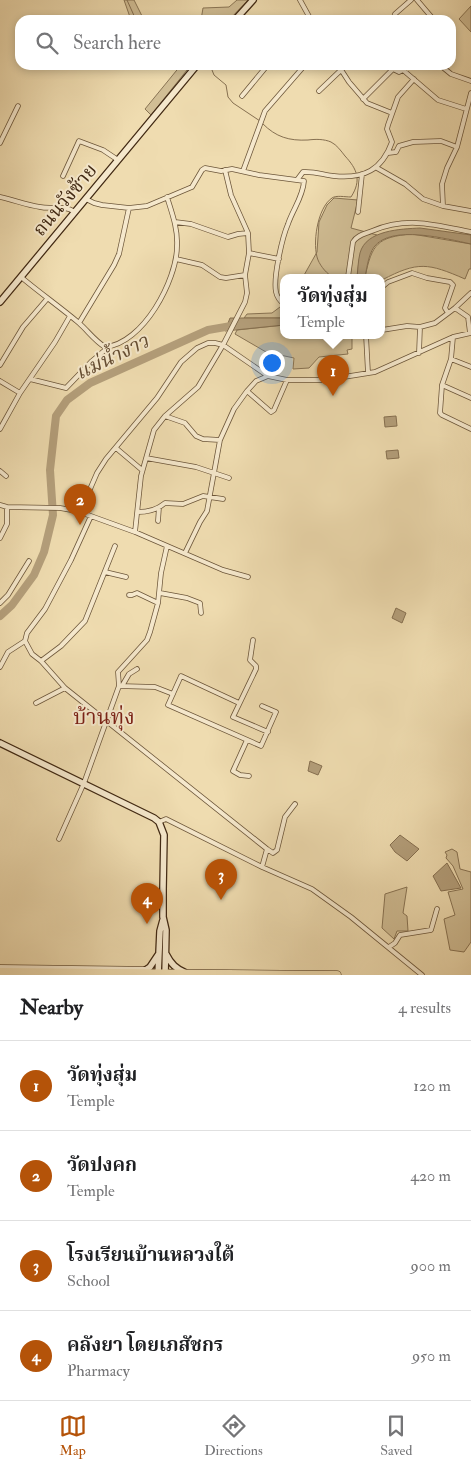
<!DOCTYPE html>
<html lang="en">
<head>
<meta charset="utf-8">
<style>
	body { margin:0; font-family:"IM FELL Double Pica","Noto Serif Thai",serif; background:#f6f6f6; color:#202124 }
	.you { position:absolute; left:271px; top:362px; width:18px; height:18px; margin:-12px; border:4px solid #fff; border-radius:50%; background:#1a73e8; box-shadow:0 0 0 8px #1a73e833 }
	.badge { display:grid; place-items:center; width:32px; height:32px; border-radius:50%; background:#b45309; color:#fff; font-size:16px; font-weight:700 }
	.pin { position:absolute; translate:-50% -41px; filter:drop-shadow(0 1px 2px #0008) }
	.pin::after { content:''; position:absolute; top:26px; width:18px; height:15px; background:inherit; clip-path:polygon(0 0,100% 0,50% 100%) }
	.popup { position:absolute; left:280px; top:274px; width:105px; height:65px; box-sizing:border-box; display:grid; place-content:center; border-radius:10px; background:#fff; filter:drop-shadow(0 1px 4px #0005); font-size:16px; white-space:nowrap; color:#757577 }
	.popup b { font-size:19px; color:#202124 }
	.popup::after { content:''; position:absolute; left:50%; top:100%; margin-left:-10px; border:10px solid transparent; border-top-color:#fff }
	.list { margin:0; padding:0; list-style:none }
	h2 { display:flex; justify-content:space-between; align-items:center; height:65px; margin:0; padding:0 20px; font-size:21px }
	h2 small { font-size:16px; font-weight:400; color:#757577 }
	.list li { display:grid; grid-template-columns:32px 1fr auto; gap:15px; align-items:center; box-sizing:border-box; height:90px; padding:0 20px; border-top:1px solid #e0e0e0 }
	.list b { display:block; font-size:19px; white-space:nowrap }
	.list p { margin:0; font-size:16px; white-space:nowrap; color:#757577 }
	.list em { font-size:16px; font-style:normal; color:#757577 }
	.icon { flex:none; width:28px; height:28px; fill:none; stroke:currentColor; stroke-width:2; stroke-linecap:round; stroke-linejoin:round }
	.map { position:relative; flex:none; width:471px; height:975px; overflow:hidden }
	.search { position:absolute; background:#fff; box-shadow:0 2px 8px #0003; left:15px; right:15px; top:15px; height:55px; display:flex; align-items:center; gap:12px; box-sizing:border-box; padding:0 18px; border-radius:15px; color:#757577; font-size:19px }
	.sheet { height:425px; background:#fff }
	nav { display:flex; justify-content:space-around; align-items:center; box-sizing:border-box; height:70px; border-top:1px solid #e0e0e0; background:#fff; font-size:14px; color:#757577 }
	nav a { display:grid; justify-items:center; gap:2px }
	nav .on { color:#b45309 }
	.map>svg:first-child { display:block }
</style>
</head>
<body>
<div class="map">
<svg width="471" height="975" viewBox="0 0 471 975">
	<rect width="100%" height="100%" fill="#efdcb0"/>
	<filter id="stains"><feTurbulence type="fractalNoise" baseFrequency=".004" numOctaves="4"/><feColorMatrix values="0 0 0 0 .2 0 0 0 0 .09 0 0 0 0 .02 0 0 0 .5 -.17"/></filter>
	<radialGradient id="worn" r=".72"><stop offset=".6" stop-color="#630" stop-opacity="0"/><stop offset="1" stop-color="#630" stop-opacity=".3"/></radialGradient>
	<path fill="#d1be95" stroke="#897454" d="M124 0H134L144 20H131Z
		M237 0H248L229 20H201L203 8 229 7Z
		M471 6V32L459 19Z
		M181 65H191L151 115 145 109Z
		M334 198 358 200 351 228 377 235C358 250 360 255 357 277H303L317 252 319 222 327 205Z
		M412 234 471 244V269H469L465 279C428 263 418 261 382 280V277H365C372 244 377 237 412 234Z
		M284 304V318H244L247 314 272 313Z
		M284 325V335H352V349L347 350 348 354 319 357 309 368 293 369 294 358 266 352 235 334 237 330Z
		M452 849 457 852 460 869 471 872V942L464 952 450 950 444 919 455 915 448 892 463 889 453 866 446 858 447 855 445 852Z
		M407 887 403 913 407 916 408 931H397L394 939 382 928 385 894Z"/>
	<path fill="#b49f7b" stroke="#867051" d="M420 228 471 235V244C447 239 391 224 374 247 368 256 367 268 365 277H357C358 269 358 261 360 253 366 230 401 229 420 228Z
		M230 318H284V325L225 331Z
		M396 416 397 426 385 427 384 417Z
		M398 450 399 458 387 459 386 451Z
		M396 608 406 613 402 623 392 618Z
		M310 761 322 766 318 775 308 771Z
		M400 835 419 849 407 861 395 852 390 845Z
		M447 863 461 888 441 891 433 876Z"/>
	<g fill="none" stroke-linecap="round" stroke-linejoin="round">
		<path stroke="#867051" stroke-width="1" d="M127 0 136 20
			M210 65 214 75 226 85 228 97 233 103 260 121
			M263 124C276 137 289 141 308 140 316 139 324 139 331 142 337 145 341 151 345 156 357 169 362 180 351 197 345 197 336 195 332 198 317 208 312 245 318 260 321 267 327 274 333 277"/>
		<path stroke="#b49f7b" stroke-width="8" d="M0 616 12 605 34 575 44 552 53 515 50 470 56 416 67 400 90 383 208 330 237 325"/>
		<defs>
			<path id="street" d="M300 0 311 20
				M417 0 434 20
				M397 20 394 17 395 14 411 0
				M338 65 349 82 367 103 392 113
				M440 65 451 74 471 81
				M403 70 409 65
				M319 91 341 70
				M242 96 266 67 263 65
				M363 99 393 69 399 72 403 70 438 100 466 109
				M0 143 18 106
				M388 153 396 152 399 146 413 142 441 141 457 147
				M377 168 405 184 423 199 443 206 471 211
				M243 171 265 111 305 65
				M63 176 79 141 103 150 118 160
				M297 180 303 172C314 171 324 175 334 176 364 179 382 170 392 142L387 129 388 125 398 97 414 79
				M0 197C14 200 26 205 40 207 52 210 63 204 75 212
				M86 199 94 203 102 205 129 208 147 206 192 187 202 170 205 168 221 171 232 169 259 175 304 181C303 197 293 209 288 224 282 238 273 278 276 292 277 297 280 301 284 304
				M443 206 442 184 447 168 457 147 471 93
				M358 212 362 174
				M175 222 191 224 228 237 238 234 248 233
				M249 253 279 259
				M176 259 202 265 220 277 226 278 245 275
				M21 277C40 293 60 307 79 323 88 331 95 341 105 347 143 344 177 280 177 246 178 229 172 213 167 197
				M348 277 353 242C357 235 365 234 372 231 408 216 436 225 471 232
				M382 287 388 282 412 273 427 278 450 282 453 285 445 308 448 313
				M455 308 468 317 470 333
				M79 323 114 265 119 254 129 208
				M382 330 407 326 420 327 435 323 455 308 471 293
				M366 335 368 373
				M453 337 451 359 442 385 440 413 442 415 471 429
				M419 353 420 327
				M451 359 471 367
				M0 365 23 327 47 299
				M30 379 66 388 92 361 105 350V347
				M0 381 20 393
				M442 385 471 398
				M247 391 256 381 268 376
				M165 416 185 423 196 436 203 439 220 440
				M0 429 20 393 55 342 70 316
				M116 448 142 470
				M146 458 196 467 229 478
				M0 471 6 476
				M0 505 7 507 60 508 77 511 135 532 223 570 248 577
				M77 511 84 503 97 473 106 459 157 398 181 362 197 348 208 343H215L223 345 268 376 287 380H325L375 372 453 337 471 333
				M138 512C147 512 158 509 165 503L183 504 203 496 223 499
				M91 516 71 560 45 609 27 633 25 641 32 654 41 661 65 688 267 849 262 867
				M158 521 159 507
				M135 532 141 476 154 430 165 416 198 387 223 345 245 302 247 293 245 275 249 253 248 233 231 195 225 170
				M0 538 7 524V507
				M185 553 200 522 207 511 220 440 234 409 247 391 271 412 274 410 287 380
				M105 572 126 577
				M160 593 187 598 200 603 201 613
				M129 595H132L137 593 158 603
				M0 603 8 595 29 561
				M253 640 250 660 256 666V669L233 717 268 732
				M41 661 61 646 85 621 115 546
				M0 667 8 652 25 641
				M119 686 155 687 173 694
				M122 686 129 674 137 669
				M36 703 65 688
				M239 703 181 676 168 705 261 746 276 712 262 706
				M247 740 233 771 240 775 249 776
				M159 822 166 819 262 867 312 889 351 917 422 975
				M59 839 84 783 119 686 118 672 147 640 150 632 158 603 161 573 167 546
				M267 849 273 853 277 850 285 817 295 804
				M389 947 395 943 400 935 431 930 437 909
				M0 967 145 969"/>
			<path id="secondary" d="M235 20 253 0
				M0 302 197 65
				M0 743 154 818 159 822 164 835 163 889V917L166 930 165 975
				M166 954C171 964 176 969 186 973
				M141 973 150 967 158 955
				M158 975 160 931 163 920"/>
			<path id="highway" d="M0 972 337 975"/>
		</defs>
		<use href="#street" stroke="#6c563a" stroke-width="5.5"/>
		<use href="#secondary" stroke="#412913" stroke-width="8"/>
		<use href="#highway" stroke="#412913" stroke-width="9"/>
		<use href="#street" stroke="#f5e8cc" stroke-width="4"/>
		<use href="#secondary" stroke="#f5e8cc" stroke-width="5.5"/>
		<use href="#highway" stroke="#efdcb0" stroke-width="8"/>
	</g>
	<g text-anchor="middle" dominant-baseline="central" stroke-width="4" stroke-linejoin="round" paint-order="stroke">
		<g font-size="19" fill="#412913" stroke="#f5e8cc">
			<text transform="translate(65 200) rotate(-50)">ถนนวังซ้าย</text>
		</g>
		<g font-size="20" font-style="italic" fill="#644c32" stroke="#f5e8cc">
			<text transform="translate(112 357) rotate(-26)">แม่น้ำงาว</text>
		</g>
		<g font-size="21" fill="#7a1f14" stroke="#f5e8cc">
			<text x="104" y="717">บ้านทุ่ง</text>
		</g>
	</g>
	<rect width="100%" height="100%" filter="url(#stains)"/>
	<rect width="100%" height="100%" fill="url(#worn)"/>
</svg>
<div class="you"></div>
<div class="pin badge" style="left:333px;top:396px">1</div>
<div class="popup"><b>วัดทุ่งสุ่ม</b>Temple</div>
<div class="pin badge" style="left:80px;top:525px">2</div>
<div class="pin badge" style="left:221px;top:900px">3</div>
<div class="pin badge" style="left:147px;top:924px">4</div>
<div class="search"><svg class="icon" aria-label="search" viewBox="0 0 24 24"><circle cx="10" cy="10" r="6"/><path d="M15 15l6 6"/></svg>Search here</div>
</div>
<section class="sheet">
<h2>Nearby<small>4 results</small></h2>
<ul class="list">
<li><span class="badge">1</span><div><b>วัดทุ่งสุ่ม</b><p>Temple</p></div><em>120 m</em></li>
<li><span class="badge">2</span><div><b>วัดปงคก</b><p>Temple</p></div><em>420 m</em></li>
<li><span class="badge">3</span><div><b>โรงเรียนบ้านหลวงใต้</b><p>School</p></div><em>900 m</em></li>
<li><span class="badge">4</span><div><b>คลังยา โดยเภสัชกร</b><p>Pharmacy</p></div><em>950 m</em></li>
</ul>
</section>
<nav>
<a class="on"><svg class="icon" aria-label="map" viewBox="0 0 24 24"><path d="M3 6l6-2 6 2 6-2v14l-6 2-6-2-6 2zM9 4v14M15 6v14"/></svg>Map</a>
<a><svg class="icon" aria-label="directions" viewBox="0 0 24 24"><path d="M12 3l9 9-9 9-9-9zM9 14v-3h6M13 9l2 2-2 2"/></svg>Directions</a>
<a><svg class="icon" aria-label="saved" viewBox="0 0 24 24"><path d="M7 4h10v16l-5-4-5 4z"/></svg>Saved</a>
</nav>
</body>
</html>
